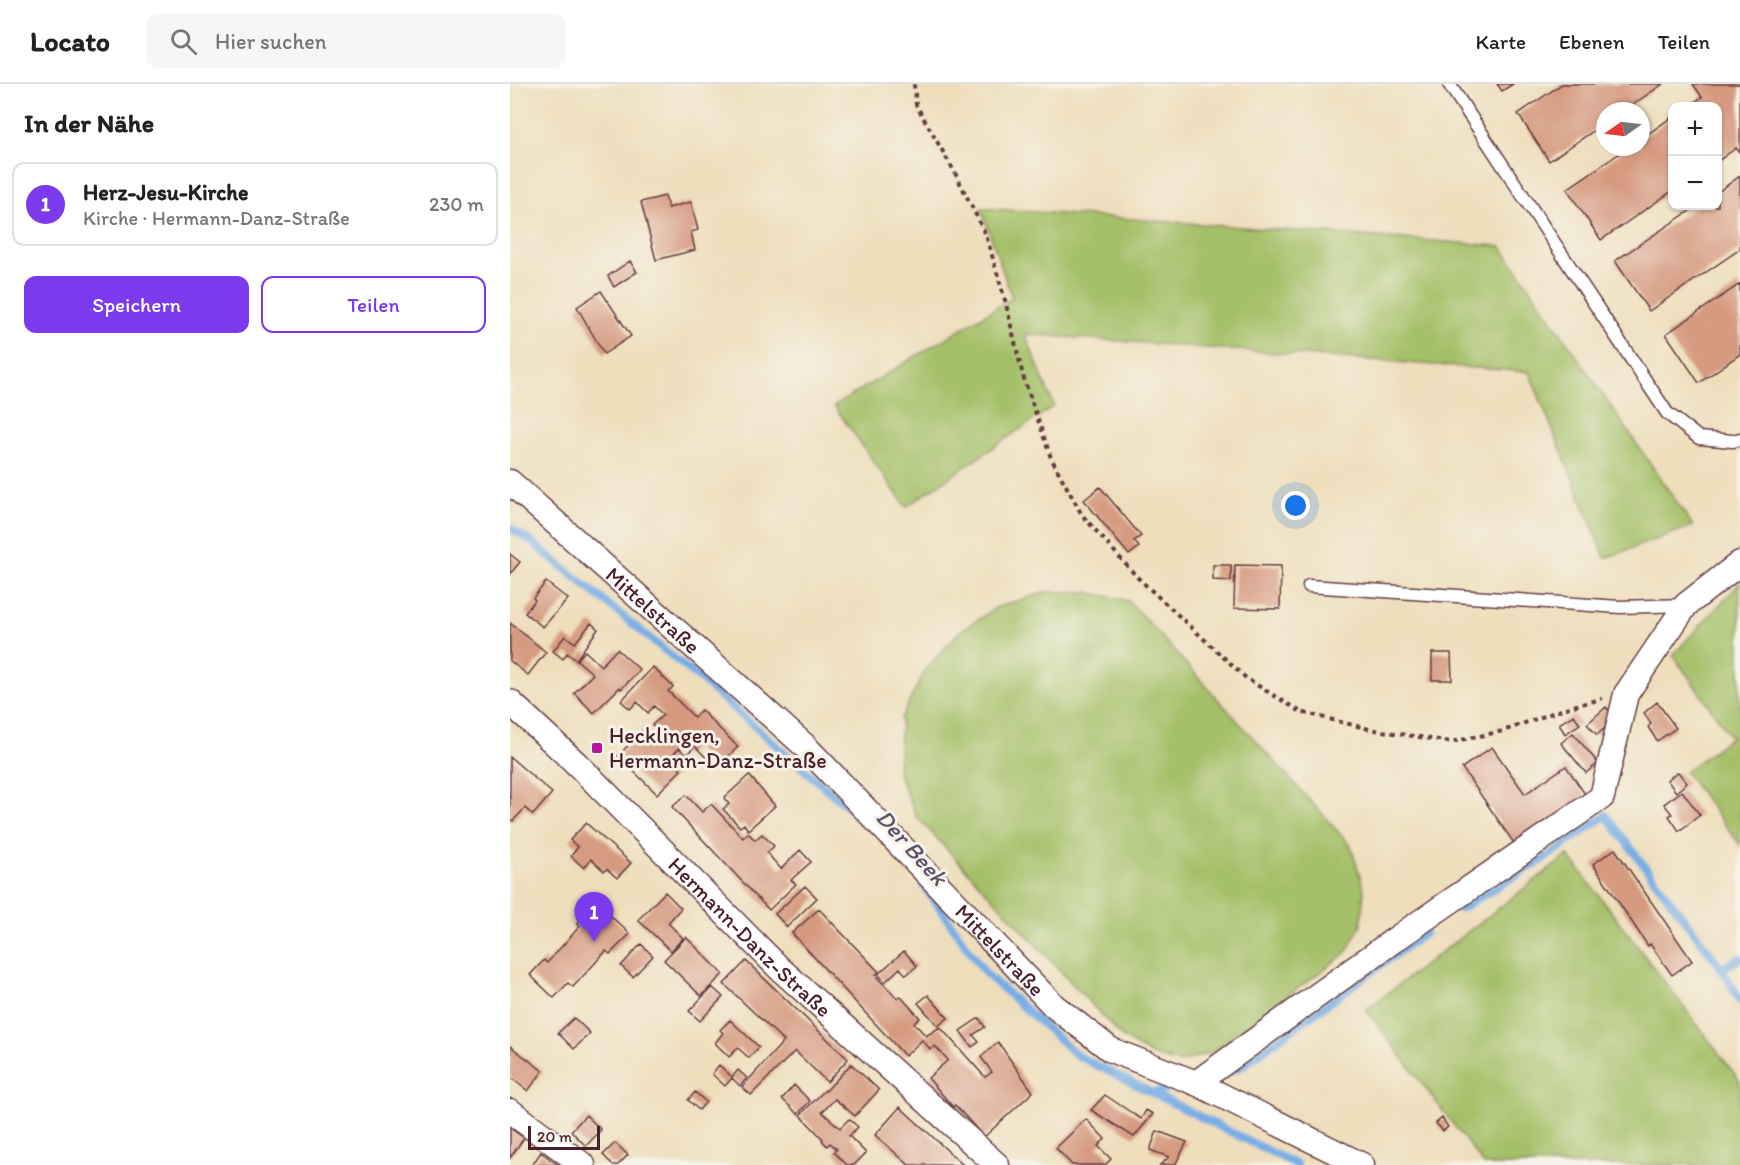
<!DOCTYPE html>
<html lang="de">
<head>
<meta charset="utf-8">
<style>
	body { margin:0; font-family:Itim,sans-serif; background:#f6f6f6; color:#222 }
	.controls { position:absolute; right:18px; top:18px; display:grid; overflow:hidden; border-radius:12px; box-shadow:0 2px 4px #0004 }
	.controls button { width:54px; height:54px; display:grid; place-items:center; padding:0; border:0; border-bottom:2px solid #e0e0e0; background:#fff; color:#222; font:30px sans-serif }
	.compass { position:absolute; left:1086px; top:18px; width:54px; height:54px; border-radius:50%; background:#fff; box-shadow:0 2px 4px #0004; rotate:256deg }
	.scale { position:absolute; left:18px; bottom:15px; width:72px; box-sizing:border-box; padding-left:6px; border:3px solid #4a1f2b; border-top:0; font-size:16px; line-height:21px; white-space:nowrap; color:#4a1f2b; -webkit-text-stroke:4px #f7f3e8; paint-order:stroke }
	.you { position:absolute; left:786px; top:422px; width:21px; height:21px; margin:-15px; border:4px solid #fff; border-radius:50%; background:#1a73e8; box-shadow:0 0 0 9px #1a73e833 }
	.badge { display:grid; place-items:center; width:39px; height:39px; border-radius:50%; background:#7c3aed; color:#fff; font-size:20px; font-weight:700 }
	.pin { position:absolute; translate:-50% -50px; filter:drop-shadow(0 2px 3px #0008) }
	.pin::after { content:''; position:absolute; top:32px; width:21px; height:18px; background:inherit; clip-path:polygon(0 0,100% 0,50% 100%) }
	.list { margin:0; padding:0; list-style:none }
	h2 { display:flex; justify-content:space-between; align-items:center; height:78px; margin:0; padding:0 24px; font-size:26px }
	h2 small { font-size:20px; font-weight:400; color:#767676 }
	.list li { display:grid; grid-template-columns:39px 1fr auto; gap:18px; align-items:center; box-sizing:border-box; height:84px; margin:0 12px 12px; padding:0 12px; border:2px solid #e0e0e0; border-radius:12px }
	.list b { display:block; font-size:22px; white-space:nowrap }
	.list p { margin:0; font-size:20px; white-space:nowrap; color:#767676 }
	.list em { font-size:20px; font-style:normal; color:#767676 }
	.actions { display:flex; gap:12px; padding:18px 24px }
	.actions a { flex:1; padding:14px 0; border:2px solid #7c3aed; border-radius:12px; text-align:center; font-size:21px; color:#7c3aed }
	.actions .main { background:#7c3aed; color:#fff }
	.icon { flex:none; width:33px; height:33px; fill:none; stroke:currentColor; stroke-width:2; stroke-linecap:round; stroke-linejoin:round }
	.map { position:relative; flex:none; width:1230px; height:1081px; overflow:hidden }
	header { display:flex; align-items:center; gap:36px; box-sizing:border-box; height:84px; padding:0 30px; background:#fff; border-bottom:2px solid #e0e0e0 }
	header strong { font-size:28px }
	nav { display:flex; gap:33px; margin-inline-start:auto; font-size:21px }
	.search { width:420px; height:54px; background:#f6f6f6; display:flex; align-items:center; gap:15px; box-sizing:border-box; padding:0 21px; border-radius:12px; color:#767676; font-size:22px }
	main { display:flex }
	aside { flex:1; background:#fff }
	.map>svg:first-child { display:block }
</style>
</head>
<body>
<header>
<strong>Locato</strong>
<div class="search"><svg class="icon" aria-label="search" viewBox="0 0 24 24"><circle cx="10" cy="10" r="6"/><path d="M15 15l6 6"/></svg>Hier suchen</div>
<nav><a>Karte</a><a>Ebenen</a><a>Teilen</a></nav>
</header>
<main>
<aside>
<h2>In der Nähe<small></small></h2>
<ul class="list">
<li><span class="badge">1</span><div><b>Herz-Jesu-Kirche</b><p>Kirche · Hermann-Danz-Straße</p></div><em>230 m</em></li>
</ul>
<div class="actions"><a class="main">Speichern</a><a>Teilen</a></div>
</aside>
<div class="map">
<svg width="1230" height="1081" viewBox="0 0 1230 1081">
	<rect width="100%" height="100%" fill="#f7f3e8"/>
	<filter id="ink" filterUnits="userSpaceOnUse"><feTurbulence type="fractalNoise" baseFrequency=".0167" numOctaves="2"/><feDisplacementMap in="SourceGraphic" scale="12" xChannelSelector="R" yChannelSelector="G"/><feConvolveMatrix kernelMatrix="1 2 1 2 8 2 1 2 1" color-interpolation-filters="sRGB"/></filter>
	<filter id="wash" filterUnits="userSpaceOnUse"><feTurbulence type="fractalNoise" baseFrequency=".008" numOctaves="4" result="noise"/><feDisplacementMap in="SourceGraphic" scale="24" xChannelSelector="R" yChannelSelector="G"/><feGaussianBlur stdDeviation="1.35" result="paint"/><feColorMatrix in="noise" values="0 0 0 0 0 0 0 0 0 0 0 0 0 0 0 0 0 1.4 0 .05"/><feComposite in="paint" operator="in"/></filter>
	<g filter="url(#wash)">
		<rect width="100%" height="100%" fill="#eedebc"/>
		<path fill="#a4c067" stroke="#777049" stroke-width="1.5" d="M471 124 991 162 1183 442 1095 474 1019 288 515 250 544 322 396 423 324 322 502 214Z
			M1230 499V761L1175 688 1221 653 1163 571Z
			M537 508H577L619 517 841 762 854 806 851 841 836 869 700 969 668 979 641 971 612 953 406 732 388 689 391 634 416 585 449 548 487 523Z
			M1058 771 1230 997V1078L1227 1081H974L856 926Z"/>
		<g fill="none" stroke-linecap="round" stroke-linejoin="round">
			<path stroke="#78aee6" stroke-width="8" d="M0 444 22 458 191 596 343 728
				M414 802 476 890 568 972 787 1081
				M950 825 1034 775 1096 731 1212 885 1230 917
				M1212 885 1230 874
				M717 988 729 984 915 849
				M643 1009 670 1000"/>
		</g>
		<g id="blocks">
			<path fill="#d59a80" d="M987 0H1003L992 7Z
				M1052 0H1153L1113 27H1095V39L1039 77 1008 30Z
				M1183 0H1230V69L1226 64 1208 77V22H1179L1192 13Z
				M1162 33V107L1091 156 1057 105 1119 63H1131V55Z
				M1230 92V165L1139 227 1105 177 1187 122H1208V108Z
				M155 112 158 124 181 118 188 146 181 148 185 166 146 176 131 118Z
				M120 177 127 188 104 203 98 192Z
				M1230 200V270L1189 299 1156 250Z
				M91 207 121 252 94 270 67 223Z
				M590 403 631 452 624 457 629 463 619 471 574 416Z
				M0 470 10 478 0 490Z
				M703 481H721V497L703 496Z
				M725 481 771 482 770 525 724 524Z
				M36 498 58 515 33 543 15 529 25 516 23 514Z
				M0 539 36 568 18 591 0 577Z
				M81 539 88 545 66 576 57 569 53 575 43 567 55 552 65 559Z
				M107 565 130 586 111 605 110 603 84 629 64 609 83 590 67 576 75 567 91 582Z
				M922 569H941L942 596H922Z
				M143 583 163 603 158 607 184 633 191 626 228 663 206 684 185 662 176 671 169 664 160 674 171 686 147 710 108 672 132 647 143 658 151 650 142 641 153 631 144 622 138 629 127 618 120 625 111 617Z
				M1147 618 1166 644 1147 657 1138 643 1141 640 1134 629Z
				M1096 623 1106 634 1087 651 1077 640Z
				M1064 631 1070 640 1055 650 1049 640Z
				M1063 649 1088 679 1076 689 1051 659Z
				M982 663 1015 710 1056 682 1077 713 1006 762 952 684Z
				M0 673 42 709 23 731 15 724 3 737 0 735Z
				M1168 688 1177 699 1166 708 1157 696Z
				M239 691 265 722 238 746 234 740 230 743 213 725 219 720 214 714Z
				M1172 707 1190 731 1169 747 1159 732 1162 730 1154 720Z
				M176 711 192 728 201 720 233 754 238 749 245 756 252 750 264 762 257 769 271 785 290 766 301 778 281 796 286 800 259 826 162 723Z
				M76 739 121 779 107 794 97 785 94 787 81 775 74 784 61 772 68 763 60 756Z
				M1105 765 1182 877 1162 891 1140 860 1138 862 1083 780Z
				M295 802 307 814 277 843 265 830Z
				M155 808 171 824 158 839 173 854 161 867 128 836Z
				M87 819 120 850 100 870 96 867 63 903 58 899 44 914 20 891 34 876 37 879 70 842 67 840Z
				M309 825 369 888 365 891 388 915 390 912 410 934 404 939 416 952 430 943 475 993 482 988 471 973 488 958 523 1008 474 1053 445 1021 443 1023 418 994 438 976 425 962 421 966 412 956 395 972 282 849Z
				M176 853 213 890 191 912 154 876Z
				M131 860 143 872 123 893 111 882Z
				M394 867 407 882 396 891 390 884 375 898 368 890Z
				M236 877 338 975 317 998 285 967 241 1011 232 1003 274 957 214 900Z
				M202 903 213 913 190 937 179 927Z
				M418 911 438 934 428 942 408 919Z
				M64 934 80 949 64 965 48 949Z
				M469 934 475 943 463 951 469 958 462 963 450 947Z
				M220 936 249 963 239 974 228 964 219 973 205 959 213 949 210 946Z
				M0 962 33 987 18 1007 0 993Z
				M341 980 369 1006 345 1032 325 1015 312 1028 330 1044 339 1035 348 1043 339 1052 356 1069 344 1081H337L324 1068 327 1065 320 1059 317 1062 312 1056 313 1055 290 1031 315 1006 316 1007Z
				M209 981 222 993 228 986 237 994 230 1002 222 994 215 1002 202 990Z
				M284 1001 300 1017 288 1030 272 1015Z
				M185 1008 196 1018 189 1026 178 1016Z
				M595 1011 631 1035 636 1026 643 1030 624 1053 581 1026Z
				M390 1023 426 1056 453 1081H399L365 1051Z
				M76 1031 91 1046 76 1062 61 1047Z
				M932 1034 938 1043 933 1047 926 1039Z
				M576 1035 595 1055 588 1062 601 1075 595 1081H562L546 1064Z
				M0 1044 14 1054 0 1074Z
				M647 1047 677 1058 665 1081H650L659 1073 640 1066Z
				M105 1059 118 1071 108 1081H103L93 1071Z
				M31 1068 48 1081H22Z"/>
		</g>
	</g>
	<g filter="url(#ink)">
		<use href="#blocks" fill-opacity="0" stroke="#633c41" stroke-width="1.5"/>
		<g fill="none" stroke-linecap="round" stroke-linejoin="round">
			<defs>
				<path id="lane" d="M939 0 1157 329 1189 354 1223 357 1230 355
					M799 502 1110 523 1176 521"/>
				<g id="street">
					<path id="s1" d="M0 398 295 662 544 922 601 966 686 999 852 1081"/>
					<path id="s2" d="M0 618 69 682 269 884 487 1081"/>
					<path d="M686 999 887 854 1092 713 1116 610 1176 521 1230 479"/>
					<path d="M0 1027 73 1081"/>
				</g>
			</defs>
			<use href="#lane" stroke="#633c41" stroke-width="15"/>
			<use href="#street" stroke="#633c41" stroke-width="27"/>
			<path stroke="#633c41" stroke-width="4" stroke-dasharray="4.5 4.5" stroke-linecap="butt" d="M404 0 406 21 444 87 476 151 495 216 513 292 541 374 572 431 628 494 737 595 791 628 859 645 941 658 993 647 1059 623 1092 615"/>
			<use href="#lane" stroke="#fff" stroke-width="12"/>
			<use href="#street" stroke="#fff" stroke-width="24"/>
		</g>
	</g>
	<rect fill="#b5179e" stroke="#f7f3e8" stroke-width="2" x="81" y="658" width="12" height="12" rx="3"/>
	<g text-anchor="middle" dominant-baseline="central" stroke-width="6" stroke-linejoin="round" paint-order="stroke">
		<g font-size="22" fill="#4a1f2b" stroke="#f7f3e8">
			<text stroke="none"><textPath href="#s1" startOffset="192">Mittelstraße</textPath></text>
			<text stroke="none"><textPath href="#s2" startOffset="336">Hermann-Danz-Straße</textPath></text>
			<text stroke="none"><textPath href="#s1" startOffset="678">Mittelstraße</textPath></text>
		</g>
		<g font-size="22" fill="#4a1f2b" stroke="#f7f3e8" text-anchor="start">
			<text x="99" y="651">Hecklingen,<tspan x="99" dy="25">Hermann-Danz-Straße</tspan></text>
		</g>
		<g font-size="24" font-style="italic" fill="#5a516c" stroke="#f7f3e8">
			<text transform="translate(402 763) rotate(48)">Der Beek</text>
		</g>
	</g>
</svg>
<div class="controls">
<button>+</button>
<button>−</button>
</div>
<svg class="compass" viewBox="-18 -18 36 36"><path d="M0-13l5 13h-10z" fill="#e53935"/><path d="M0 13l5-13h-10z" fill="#767676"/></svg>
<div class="scale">20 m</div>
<div class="you"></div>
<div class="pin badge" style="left:84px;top:858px">1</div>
</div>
</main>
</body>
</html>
